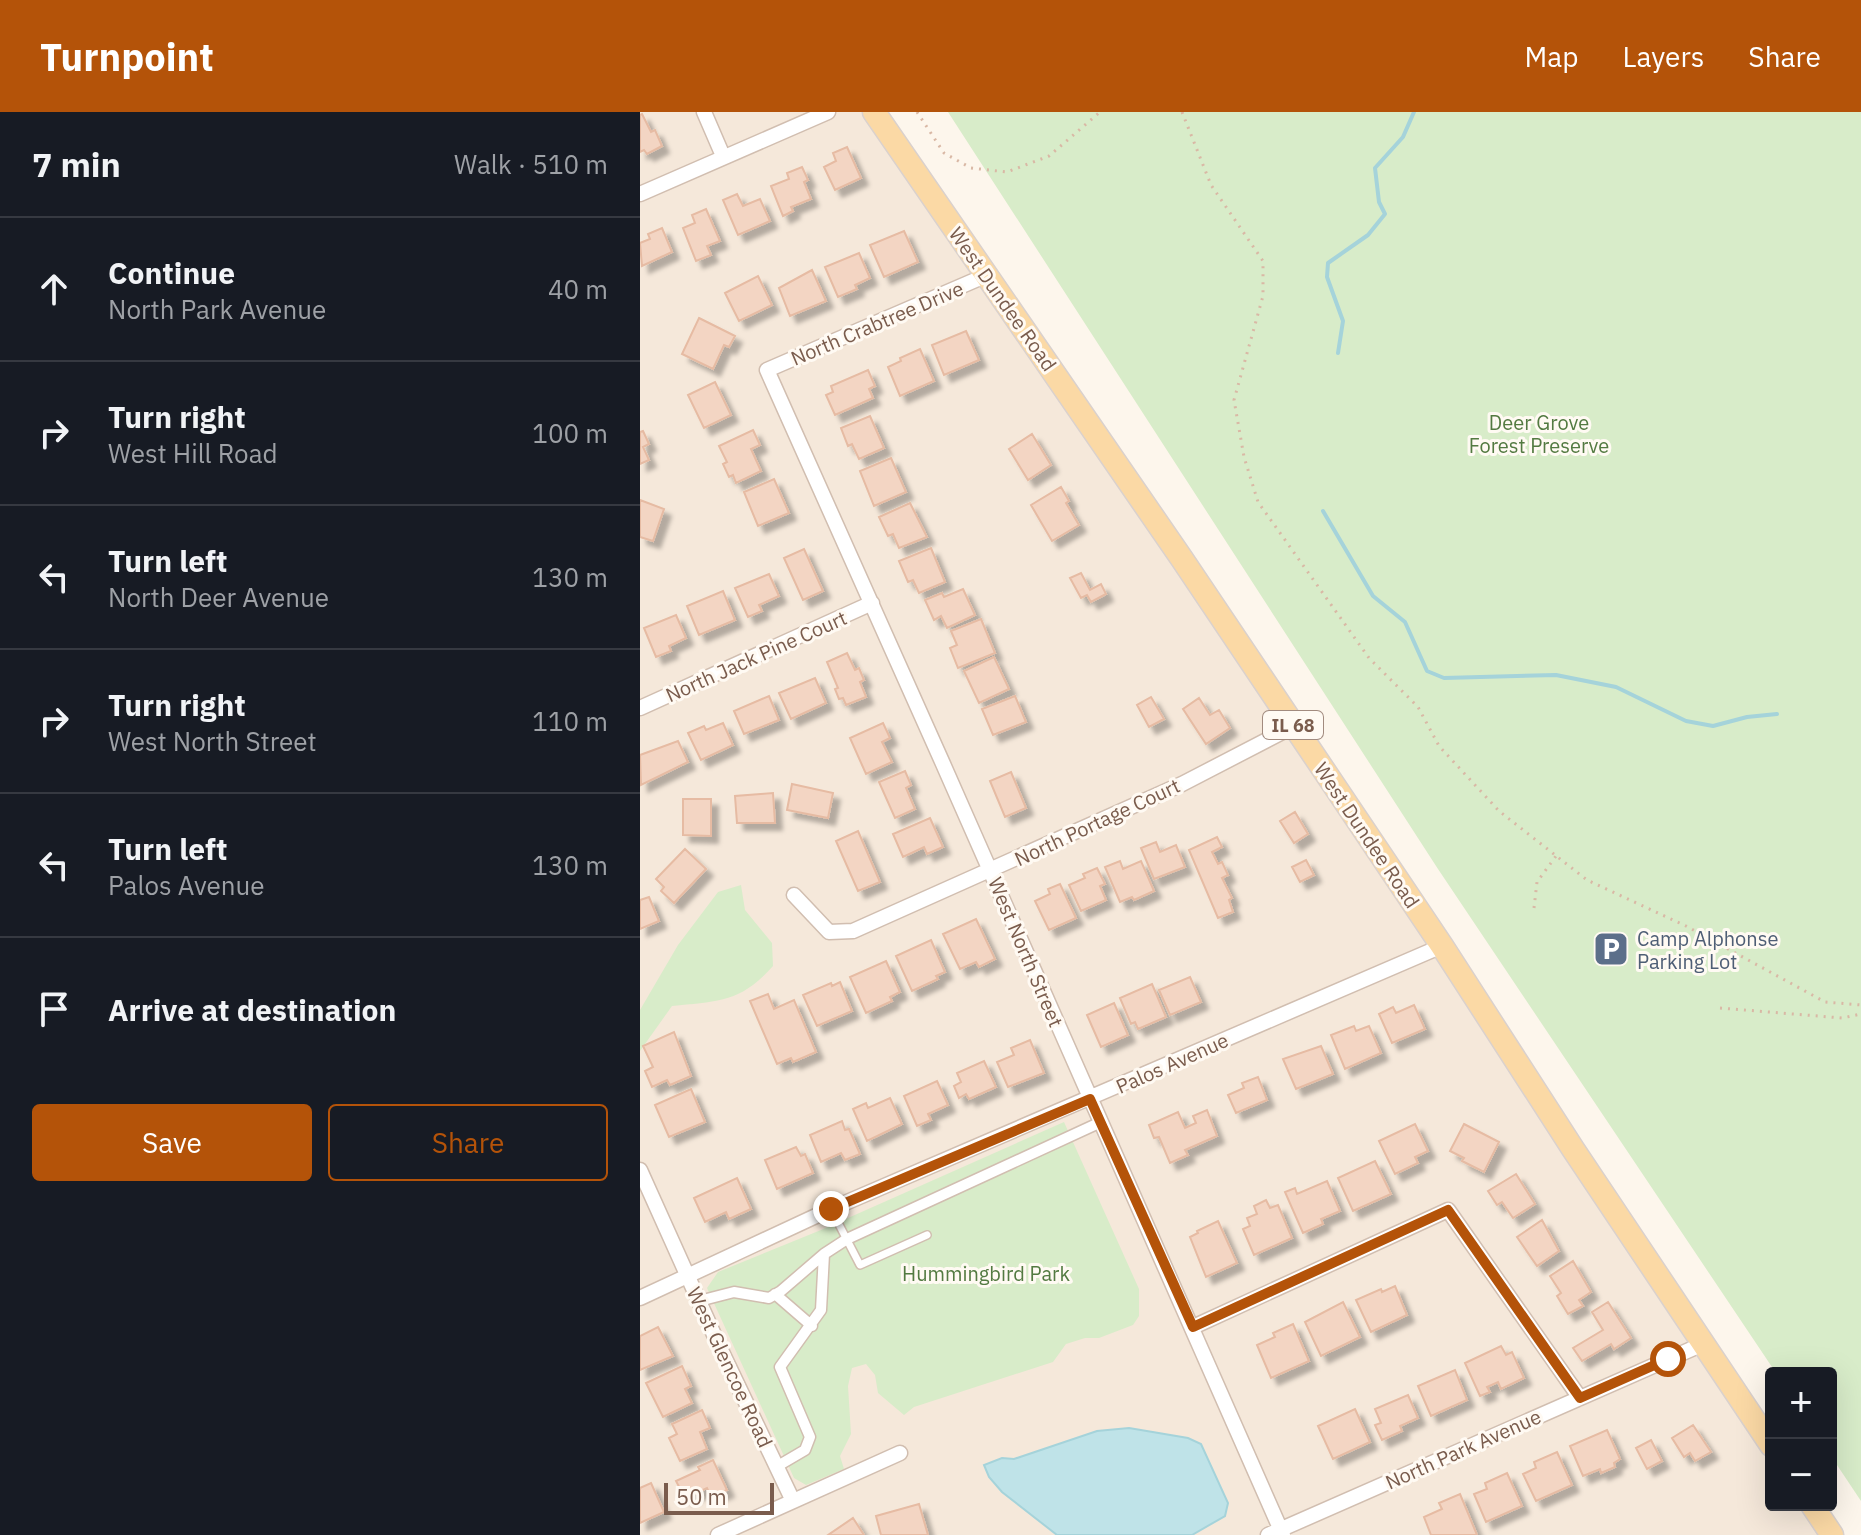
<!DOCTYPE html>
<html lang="en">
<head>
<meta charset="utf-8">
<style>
	body { margin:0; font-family:"IBM Plex Sans",sans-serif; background:#242831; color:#f1f3f6 }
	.controls { position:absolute; right:24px; bottom:24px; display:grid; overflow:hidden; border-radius:8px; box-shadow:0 8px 32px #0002 }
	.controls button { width:72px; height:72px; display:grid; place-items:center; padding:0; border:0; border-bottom:2px solid #363941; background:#171b24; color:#f1f3f6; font:40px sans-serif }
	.scale { position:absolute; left:24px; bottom:20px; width:110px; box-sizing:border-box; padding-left:8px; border:4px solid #7a5c4d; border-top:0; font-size:22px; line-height:28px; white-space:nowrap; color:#7a5c4d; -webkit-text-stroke:6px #fffaf3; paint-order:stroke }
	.stop { position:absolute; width:24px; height:24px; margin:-18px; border:6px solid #b45309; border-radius:50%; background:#fff }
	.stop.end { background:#b45309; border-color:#fff; box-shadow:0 2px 8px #0008 }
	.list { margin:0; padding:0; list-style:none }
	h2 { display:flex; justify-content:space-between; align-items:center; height:104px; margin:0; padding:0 32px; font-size:34px }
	h2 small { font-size:26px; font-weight:400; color:#9ea1a6 }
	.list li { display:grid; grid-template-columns:52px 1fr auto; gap:24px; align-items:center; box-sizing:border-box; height:144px; padding:0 32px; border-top:2px solid #363941 }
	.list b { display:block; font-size:30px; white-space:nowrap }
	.list p { margin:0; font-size:26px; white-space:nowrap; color:#9ea1a6 }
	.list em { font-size:26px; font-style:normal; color:#9ea1a6 }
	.actions { display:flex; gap:16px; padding:24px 32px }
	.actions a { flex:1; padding:18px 0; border:2px solid #b45309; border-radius:8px; text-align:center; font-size:28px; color:#b45309 }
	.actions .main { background:#b45309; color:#fff }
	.icon { flex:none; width:44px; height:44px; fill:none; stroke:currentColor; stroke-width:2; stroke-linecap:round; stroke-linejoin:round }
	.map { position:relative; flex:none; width:1221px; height:1423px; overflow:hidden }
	header { display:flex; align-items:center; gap:48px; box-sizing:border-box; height:112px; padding:0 40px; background:#b45309; color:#fff }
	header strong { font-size:38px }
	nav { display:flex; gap:44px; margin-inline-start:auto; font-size:28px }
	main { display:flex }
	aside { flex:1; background:#171b24 }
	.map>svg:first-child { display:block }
</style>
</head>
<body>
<header>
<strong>Turnpoint</strong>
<nav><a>Map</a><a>Layers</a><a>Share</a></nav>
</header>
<main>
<aside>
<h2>7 min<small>Walk · 510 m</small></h2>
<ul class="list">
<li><svg class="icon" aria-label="ahead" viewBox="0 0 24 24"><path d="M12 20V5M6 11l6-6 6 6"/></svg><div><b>Continue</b><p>North Park Avenue</p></div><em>40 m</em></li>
<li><svg class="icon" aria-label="right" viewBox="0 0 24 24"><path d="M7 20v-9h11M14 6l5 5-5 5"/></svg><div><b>Turn right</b><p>West Hill Road</p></div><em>100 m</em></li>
<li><svg class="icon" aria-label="left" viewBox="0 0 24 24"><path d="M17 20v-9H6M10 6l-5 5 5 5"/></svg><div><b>Turn left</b><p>North Deer Avenue</p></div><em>130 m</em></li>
<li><svg class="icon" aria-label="right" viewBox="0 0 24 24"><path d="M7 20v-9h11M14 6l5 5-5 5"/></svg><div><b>Turn right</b><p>West North Street</p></div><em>110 m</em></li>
<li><svg class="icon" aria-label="left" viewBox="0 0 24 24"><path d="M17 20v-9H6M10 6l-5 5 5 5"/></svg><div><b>Turn left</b><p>Palos Avenue</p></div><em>130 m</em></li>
<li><svg class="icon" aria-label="arrive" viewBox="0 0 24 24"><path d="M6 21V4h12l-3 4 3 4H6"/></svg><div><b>Arrive at destination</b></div></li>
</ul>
<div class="actions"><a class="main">Save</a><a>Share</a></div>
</aside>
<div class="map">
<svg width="1221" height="1423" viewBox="0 0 1221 1423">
	<defs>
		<filter id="shadow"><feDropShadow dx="7" dy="7" stdDeviation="2" flood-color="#0004"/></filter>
	</defs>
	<rect width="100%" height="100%" fill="#fdf6ec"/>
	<path fill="#f5e8da" d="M0 0H234L1131 1333V1393H1172L1192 1423H0Z"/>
	<path fill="#d8ecc9" d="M308 0H1221V1389L1191 1344V1261H1136L798 757Z
		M101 773 105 798 132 831 133 854C100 891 78 889 32 894L0 939V898L38 833 78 780Z
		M424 1010 499 1177V1204L493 1213 459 1226H445L426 1232 413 1250 274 1295 264 1303 238 1281 235 1263 226 1252 212 1256 208 1274 211 1322 200 1344 204 1357 166 1373 154 1366 67 1176 78 1160 181 1118Z"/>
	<path fill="#bfe3e8" stroke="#a5d3da" stroke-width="2" d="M489 1316 548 1326 561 1332 588 1391 585 1404 552 1423H417L362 1380 349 1365 344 1353 362 1346 374 1347 457 1319Z"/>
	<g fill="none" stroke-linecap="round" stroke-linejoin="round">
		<path stroke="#a5d3da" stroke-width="4" d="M698 241 703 209 687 165 688 151 728 123 745 102 739 90 735 56 763 25 774 0
			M683 399 733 484 765 510 787 559 804 566 916 563 976 575 1046 609 1073 614 1107 605 1137 602"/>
	</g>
	<path fill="#f3d5c3" stroke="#e6bba3" stroke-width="2" filter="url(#shadow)" d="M2 2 11 20 15 18 22 34 7 42 4 38 0 40V3Z
		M207 35 221 66 195 78 184 55 196 49 193 41Z
		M162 55 168 68 164 70 171 87 151 95 153 99 143 104 131 74 149 67 147 61Z
		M97 82 103 94 120 87 130 109 98 123 83 88Z
		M66 97 80 129 67 134 71 143 56 149 43 116 55 111 52 103Z
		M22 116 32 140 2 154 0 131 10 127 8 122Z
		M264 119 278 150 244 165 230 133Z
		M219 141 230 166 215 173 217 177 198 185 185 155Z
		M172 158 186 189 150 204 139 176Z
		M118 164 132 193 99 209 85 181Z
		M59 206 95 224 89 235 84 233 73 257 42 242Z
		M326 219 339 248 304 263 292 233Z
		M280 237 294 269 260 284 248 255 261 249 260 246Z
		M228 258 235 274 229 277 233 286 195 303 186 283 193 280 191 274Z
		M75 270 91 303 64 316 48 283Z
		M230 304 244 336 219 347 212 332 208 334 201 316Z
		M113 318 120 333 111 337 121 359 96 371 93 363 89 365 83 352 87 350 79 334Z
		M3 319 9 332 3 335 9 348 0 352V320Z
		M392 322 411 353 388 368 369 337Z
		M251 346 266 380 234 394 220 359Z
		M134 367 149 401 118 414 104 380Z
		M421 375 429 389 426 391 439 413 412 429 391 393Z
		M0 388 24 397 13 429 0 425Z
		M270 391 287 425 259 436 253 422 248 424 239 405Z
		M291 436 305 470 279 481 273 468 268 470 259 449Z
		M164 437 183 479 163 488 144 446Z
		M441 461 450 478 461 472 466 482 451 490 447 483 441 486 430 466Z
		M129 462 139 484 119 493 122 499 108 505 95 476Z
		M323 477 335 503 307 516 301 504 294 508 285 488 302 481 304 485Z
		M83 479 95 508 59 523 47 494Z
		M36 503 46 526 29 534 31 539 16 545 4 516Z
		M341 507 355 541 318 556 310 536 317 533 311 519Z
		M207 541 215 558 219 556 224 568 220 570 226 585 206 593 203 586 199 587 195 577 198 576 187 550Z
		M354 545 369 577 339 591 324 559Z
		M175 566 186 591 151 607 139 581Z
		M129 584 139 608 104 622 94 599Z
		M375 584 386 610 353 623 342 597Z
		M511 585 524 607 509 615 497 593Z
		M559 586 570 603 579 598 590 616 566 632 543 597Z
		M83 611 93 633 61 648 48 621 64 614 66 618Z
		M243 611 250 626 242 630 252 650 226 662 210 626Z
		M38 629 48 650 1 673 0 643Z
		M265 659 271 673 266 676 275 697 255 706 239 670Z
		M371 660 386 696 365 705 350 669Z
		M152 672 193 681 188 706 147 698Z
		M133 681 135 711H97L95 684Z
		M43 687H71V724L43 723Z
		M655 700 668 722 654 731 640 709Z
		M290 706 303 735 287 742 284 735 263 745 253 722Z
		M218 719 240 770 218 779 196 729Z
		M577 725 582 735 572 740 578 752 582 750 588 763 582 766 592 786 589 788 593 800 578 806 549 738Z
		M516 730 520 740 536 733 545 755 514 767 501 736Z
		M45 737 66 757 34 791 21 779 24 775 16 767Z
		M666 748 674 763 660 770 652 755Z
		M480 749 483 757 501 749 514 779 494 788 492 785 480 790 465 755Z
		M457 756 465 772 460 774 466 788 441 799 429 773 445 766 443 762Z
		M420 772 436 806 409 818 395 789 410 782 408 777Z
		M9 785 19 809 0 817V788Z
		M336 807 355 847 339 855 336 850 320 857 303 822Z
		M291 828 305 860 296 864 298 867 272 879 256 844Z
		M246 849 260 880 250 885 252 889 226 901 210 865Z
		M550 865 561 890 530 903 519 878Z
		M200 870 212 899 177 914 163 883 191 871 192 874Z
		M512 872 526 905 498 917 495 910 491 912 480 886Z
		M128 882 134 897 154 888 176 940 153 950 151 946 137 952 110 889Z
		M474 891 488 923 461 935 447 903Z
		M774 893 785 917 752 931 739 902 753 895 756 901Z
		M714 914 716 919 729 914 741 941 705 957 691 923Z
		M34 920 51 964 30 973 27 968 12 975 5 959 13 955 3 934Z
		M390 928 404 961 368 975 357 950 374 943 371 936Z
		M681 934 693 962 656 977 643 947Z
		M344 949 356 975 329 987 326 982 319 986 314 974 321 970 317 961Z
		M618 965 627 988 596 1001 588 983 604 976 602 971Z
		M297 969 308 993 288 1002 291 1008 277 1014 264 984Z
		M51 977 65 1010 29 1025 15 993Z
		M250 986 262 1012 227 1029 213 997 226 991 228 996Z
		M567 998 577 1024 545 1038 548 1043 530 1051 519 1025 514 1026 509 1013 538 1000 545 1016 556 1011 553 1004Z
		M202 1009 205 1018 209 1017 220 1042 205 1048 201 1041 181 1050 170 1023Z
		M775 1012 788 1039 775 1045 778 1051 755 1062 739 1029Z
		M824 1012 859 1030 844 1060 822 1049 824 1046 810 1039Z
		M156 1035 161 1044 165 1042 173 1061 137 1077 125 1048Z
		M735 1049 751 1082 713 1099 698 1066Z
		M876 1062 895 1092 873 1106 862 1090 857 1093 848 1079Z
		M97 1066 111 1097 89 1107 86 1100 65 1110 54 1086Z
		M687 1069 700 1099 681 1107 683 1112 663 1121 645 1080 655 1076 657 1082Z
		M626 1088 630 1096 638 1093 652 1126 614 1143 603 1117 610 1114 607 1106 617 1102 614 1094Z
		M902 1108 919 1139 897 1154 877 1125Z
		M578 1109 597 1151 566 1165 550 1125 558 1121 557 1119Z
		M933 1149 951 1180 939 1188 943 1194 928 1202 917 1184 921 1181 910 1164Z
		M755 1174 767 1203 731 1220 716 1188 741 1177 742 1180Z
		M703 1190 720 1225 681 1244 665 1210Z
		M968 1190 991 1226 974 1237 971 1232 942 1249 933 1236 963 1218 952 1200Z
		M653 1212 669 1249 631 1266 617 1233 635 1225 633 1221Z
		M18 1215 33 1244 0 1258V1224Z
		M861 1234 866 1243 872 1240 884 1266 861 1277 858 1270 847 1275 850 1280 840 1284 825 1251Z
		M42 1254 51 1274 45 1277 52 1291 23 1305 6 1271Z
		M815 1258 827 1288 791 1304 778 1274Z
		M768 1283 778 1306 760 1314 762 1319 742 1328 735 1313 741 1311 735 1297Z
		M715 1297 730 1330 693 1347 678 1314Z
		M62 1298 70 1316 60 1320 67 1337 40 1349 29 1326 37 1322 32 1312Z
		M1053 1313 1071 1340 1055 1349 1050 1341 1044 1345 1032 1326Z
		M967 1318 980 1347 974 1351 975 1355 961 1361 960 1357 943 1364 930 1334Z
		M1011 1328 1022 1349 1007 1357 996 1336Z
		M917 1340 932 1373 896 1389 883 1362 896 1356 894 1350Z
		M73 1348 87 1378 71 1385 67 1376 45 1386 36 1369 60 1358 58 1355Z
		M867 1361 882 1394 846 1410 834 1382 847 1377 845 1371Z
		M11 1371 24 1400 0 1411V1376Z
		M820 1382 837 1423H791L784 1405 802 1397 799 1391Z
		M279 1392 288 1423H241L236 1404Z
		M213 1406 224 1423H188Z"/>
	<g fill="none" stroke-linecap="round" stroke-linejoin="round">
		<defs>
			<path id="service" d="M191 1097 220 1153 287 1123"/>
			<path id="pedestrian" d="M135 1182 172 1214
				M59 1189 94 1180 129 1186 141 1179 184 1142 207 1127 461 1010
				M136 1355 165 1338 170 1325 140 1255 181 1198 184 1142"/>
			<path id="minor" d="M64 0 83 44
				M0 82 188 0
				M347 163 127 258C302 645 471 1035 643 1423
				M0 596 232 491
				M154 783 189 820 213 819 542 672 654 614
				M0 1058 80 1236 153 1389
				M0 1186 191 1097 802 834
				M553 1215 808 1098 940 1286
				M78 1423 260 1341
				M628 1423 1063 1232"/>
			<path id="primary" d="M234 0 542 447 802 834 933 1037 1131 1333
				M1172 1393 1192 1423"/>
		</defs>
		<use href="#service" stroke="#d1beb0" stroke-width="10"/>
		<use href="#pedestrian" stroke="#d1beb0" stroke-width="13"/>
		<use href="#minor" stroke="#d1beb0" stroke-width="17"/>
		<use href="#primary" stroke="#dad1cd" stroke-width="25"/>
		<path stroke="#d9b8a5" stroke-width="3" stroke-dasharray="2 6" stroke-linecap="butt" d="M277 0 304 41 331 56 367 60 409 44 460 0
			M542 0 571 73 623 149V184L594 288 604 345 618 390 729 546 778 595 799 634 859 699 947 768 1046 814 1185 890 1221 893
			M894 796 897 770 916 744
			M1080 896 1202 906 1221 902"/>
		<use href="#service" stroke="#fff" stroke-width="7"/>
		<use href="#pedestrian" stroke="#fff" stroke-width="10"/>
		<use href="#minor" stroke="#fff" stroke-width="14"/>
		<use href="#primary" stroke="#fbd9a5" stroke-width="22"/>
	</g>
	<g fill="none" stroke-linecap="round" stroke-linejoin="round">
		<path stroke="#b45309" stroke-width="10" d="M191 1097 450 987 553 1215 808 1098 940 1286 1028 1247"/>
	</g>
	<defs>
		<symbol id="parking-square" viewBox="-11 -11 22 22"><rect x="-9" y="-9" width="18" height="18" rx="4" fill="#5c6f8a" stroke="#fffaf3"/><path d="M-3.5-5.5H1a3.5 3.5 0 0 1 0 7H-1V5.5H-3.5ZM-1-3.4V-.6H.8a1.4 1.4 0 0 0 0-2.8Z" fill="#fff"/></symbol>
	</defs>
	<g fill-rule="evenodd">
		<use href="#parking-square" x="951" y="817" width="40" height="40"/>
	</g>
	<g text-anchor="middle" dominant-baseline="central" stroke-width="6" stroke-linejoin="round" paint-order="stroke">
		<rect fill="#fffaf3" stroke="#a28b7f" stroke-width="2" x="623" y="599" width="60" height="28" rx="6"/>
		<g font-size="18" font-weight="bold" fill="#7a5c4d">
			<text x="653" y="613">IL 68</text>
		</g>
		<g font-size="20" fill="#7a5c4d" stroke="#fffaf3">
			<text transform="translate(363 187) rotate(55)">West Dundee Road</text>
			<text transform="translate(237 211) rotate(-23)">North Crabtree Drive</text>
			<text transform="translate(116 544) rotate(-24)">North Jack Pine Court</text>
			<text transform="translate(457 710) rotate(-25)">North Portage Court</text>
			<text transform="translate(727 723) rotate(56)">West Dundee Road</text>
			<text transform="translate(386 840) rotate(67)">West North Street</text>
			<text transform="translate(532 951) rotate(-24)">Palos Avenue</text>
			<text transform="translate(90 1255) rotate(65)">West Glencoe Road</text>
			<text transform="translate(823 1337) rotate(-24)">North Park Avenue</text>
		</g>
		<g font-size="20" fill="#537a41" stroke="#fffaf3">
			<text x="899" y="310">Deer Grove<tspan x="899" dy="23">Forest Preserve</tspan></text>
			<text x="346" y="1161">Hummingbird Park</text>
		</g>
		<g font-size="20" fill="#4e5e75" stroke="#fffaf3" text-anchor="start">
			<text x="997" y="826">Camp Alphonse<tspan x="997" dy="23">Parking Lot</tspan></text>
		</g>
	</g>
</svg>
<div class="controls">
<button>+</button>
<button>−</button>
</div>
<div class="scale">50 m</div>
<div class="stop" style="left:1028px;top:1247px"></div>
<div class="stop end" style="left:191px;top:1097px"></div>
</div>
</main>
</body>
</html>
